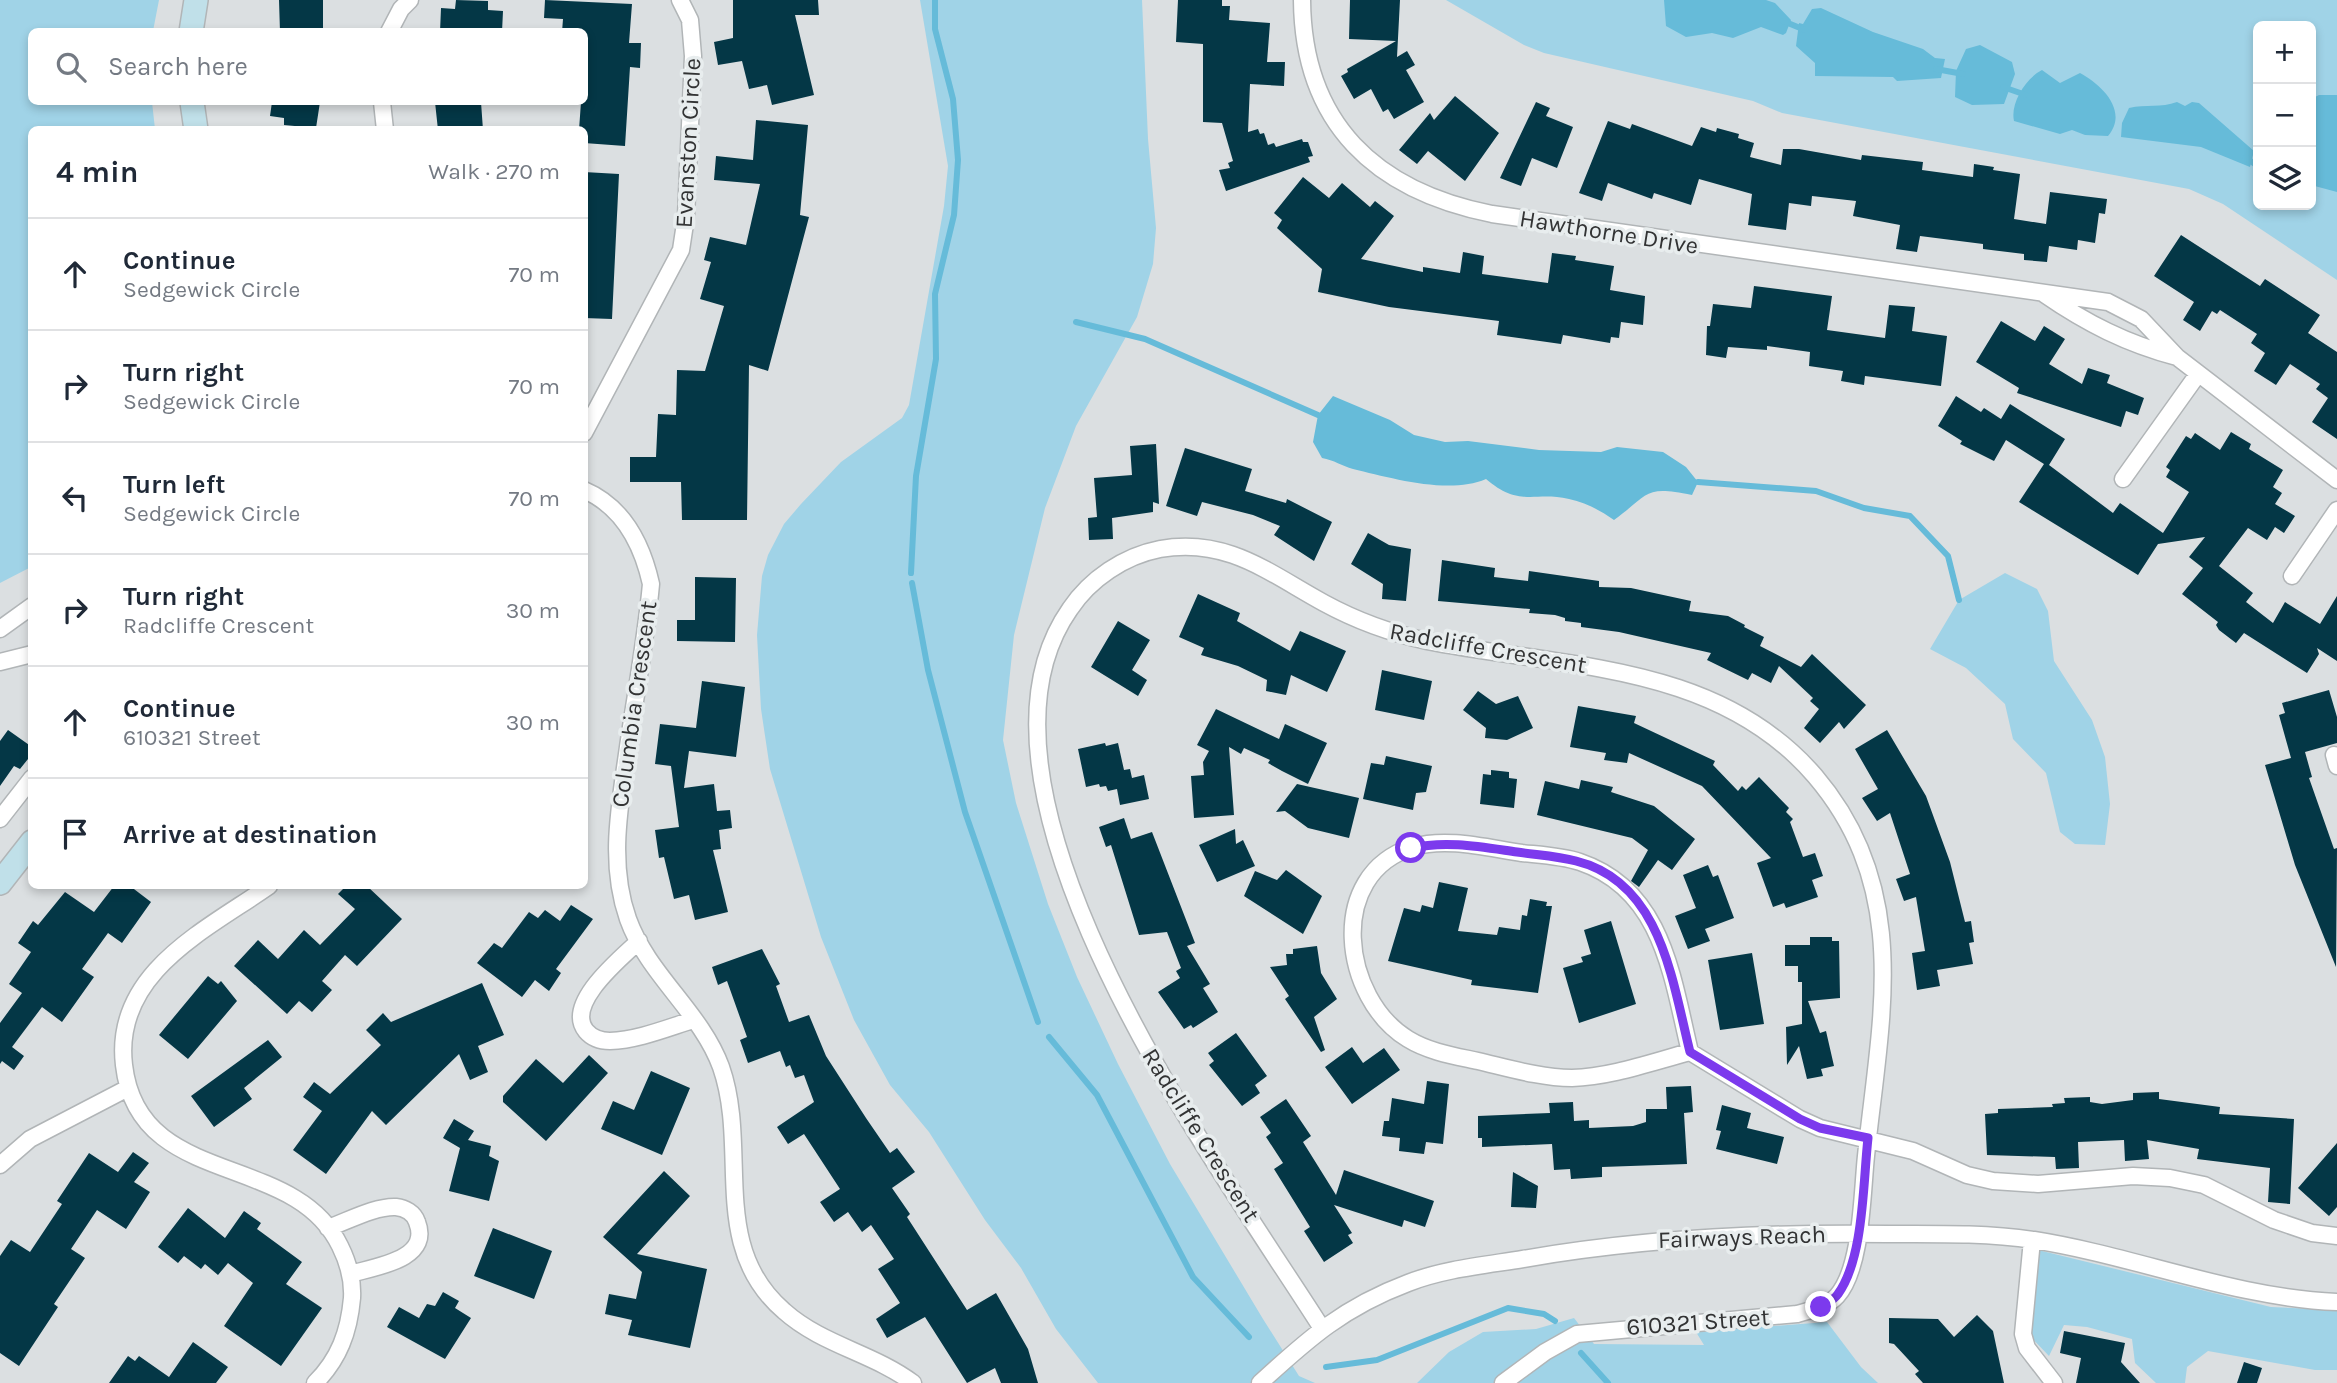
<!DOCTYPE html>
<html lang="en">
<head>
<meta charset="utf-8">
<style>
	body { margin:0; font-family:Karla,sans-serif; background:#f2f2f3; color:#1f2937 }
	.controls { position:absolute; right:21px; top:21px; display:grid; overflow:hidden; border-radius:10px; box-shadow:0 4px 10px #0003 }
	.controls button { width:63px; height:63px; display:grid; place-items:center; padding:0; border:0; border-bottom:2px solid #e0e1e3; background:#fff; color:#1f2937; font:35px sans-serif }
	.stop { position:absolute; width:21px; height:21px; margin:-16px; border:5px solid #7c3aed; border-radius:50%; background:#fff }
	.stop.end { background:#7c3aed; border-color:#fff; box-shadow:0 2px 7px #0008 }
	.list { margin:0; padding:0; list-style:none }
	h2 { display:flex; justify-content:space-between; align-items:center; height:91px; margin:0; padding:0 28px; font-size:30px }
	h2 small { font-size:23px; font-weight:400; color:#747a83 }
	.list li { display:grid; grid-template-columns:46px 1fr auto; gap:21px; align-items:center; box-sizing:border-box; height:112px; padding:0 28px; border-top:2px solid #e0e1e3 }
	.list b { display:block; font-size:26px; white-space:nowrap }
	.list p { margin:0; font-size:23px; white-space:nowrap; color:#747a83 }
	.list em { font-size:23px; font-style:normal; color:#747a83 }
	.icon { flex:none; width:38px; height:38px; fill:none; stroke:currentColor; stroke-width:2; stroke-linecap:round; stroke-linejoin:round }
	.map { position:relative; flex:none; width:2337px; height:1383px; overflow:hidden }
	.search { position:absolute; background:#fff; box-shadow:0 4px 10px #0003; left:28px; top:28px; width:560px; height:77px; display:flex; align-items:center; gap:18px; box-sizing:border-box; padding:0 24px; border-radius:10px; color:#747a83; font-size:26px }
	.panel { position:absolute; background:#fff; box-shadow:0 4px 10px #0003; left:28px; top:126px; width:560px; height:763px; border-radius:10px }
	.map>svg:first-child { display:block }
</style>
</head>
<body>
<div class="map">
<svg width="2337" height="1383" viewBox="0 0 2337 1383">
	<rect width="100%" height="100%" fill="#dbdfe1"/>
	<path fill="#a0d3e7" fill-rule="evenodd" d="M0 0H159L153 31 32 32V102H152L155 129 32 130 31 567 0 583Z
		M920 0H1142L1148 139 1156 228 1153 264 1137 317 1076 426 1045 508 1014 635 1003 740 1016 803 1048 904 1077 977 1118 1064 1170 1164 1263 1319 1299 1376 1315 1383H1098L1056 1329 1021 1268 985 1220 929 1132 890 1085 854 1020 821 937 770 769 761 709 757 635 762 576 768 555 784 524 801 504 841 462 902 418 909 405 944 206 948 166Z
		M1446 0H2337V280L2223 204 2189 189 1782 113 1753 101 1544 53 1524 45ZM2258 26H2311V205H2258Z
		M2005 573 2037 589 2048 611 2054 661 2092 720 2105 757 2110 804 2105 845 2075 844 2060 832 2046 773 2013 739 2005 704 1966 668 1930 649 1959 600Z
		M2038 1250 2271 1307 2337 1310V1370H2315L2208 1351 2187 1367 2185 1383H2156L2135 1363 2132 1339 2087 1327 2064 1325 2049 1356 2029 1335Z
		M1574 1318 1594 1344 1704 1345 1696 1332 1827 1322 1861 1367 1878 1383H1417L1449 1352 1483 1332 1536 1329Z"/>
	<path fill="#66bbd9" d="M1766 0 1775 3 1791 20 1786 33 1783 35 1761 27 1733 38 1712 33 1686 37 1666 26 1664 0Z
		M1821 8 1873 32 1923 49 1935 58 1945 59 1941 78 1897 81 1893 77 1815 76V63L1796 46 1799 23 1803 24 1812 9Z
		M1980 45 2012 62 2015 74 2004 104 1972 105 1955 97 1956 71 1966 49Z
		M2042 70 2060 83 2080 73C2102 85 2129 111 2108 136L2085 135 2072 130 2060 134 2014 121C2010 103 2026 78 2042 70Z
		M2319 95H2337V192L2311 185V99Z
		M2177 102 2185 106 2192 102 2199 103 2254 151 2250 167 2201 147 2121 137 2122 123 2129 108C2146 104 2161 108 2177 102Z
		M1333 396 1390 420 1414 435 1445 442 1468 441 1539 450 1601 452 1617 447 1663 452 1686 467 1698 482 1692 495C1643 485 1650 494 1614 520 1600 510 1586 503 1569 499 1534 491 1520 508 1486 479 1449 495 1391 478 1353 469 1342 466 1334 460 1322 458L1313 442 1318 415Z"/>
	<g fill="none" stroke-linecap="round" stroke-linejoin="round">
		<path stroke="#66bbd9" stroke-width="6" d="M1783 21 1805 30
			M1936 69 1963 74
			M2003 87 2026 95
			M2246 158 2258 166
			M1076 322 1145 339 1318 415
			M1698 482 1816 491 1864 508 1910 516 1948 556 1959 600
			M911 573 916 476 936 359 935 294 954 215 958 160 953 99 935 29V0
			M912 583 928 670 965 812 1038 1022
			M1049 1037 1097 1095 1193 1277 1249 1337
			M1581 1353 1608 1383
			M1326 1367 1377 1360 1508 1308 1544 1314 1555 1321"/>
	</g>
	<path fill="#043746" d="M279 0H323V32H280Z
		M456 0 488 1V10L503 11 502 32H440L441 8 455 9Z
		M545 0 632 4 629 43H641L640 68 630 67 625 146 584 143V130H579L581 102H584V32H562L563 19 544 18Z
		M733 0H818L819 15H795L814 95 772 105 767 85 749 89 742 61 718 65 714 42 733 38Z
		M1178 0H1222V6H1230L1229 20 1270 23 1267 62H1285L1284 86 1250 84 1248 132 1258 129 1260 134 1264 133 1268 145 1274 143 1276 147 1302 139 1303 142H1308L1313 156 1308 157 1310 162 1226 191 1219 170 1230 168 1228 163 1233 161 1222 123 1203 122V44L1176 42Z
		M1350 0H1400L1397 57 1407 51 1415 65 1406 70 1424 102 1394 119 1388 109 1383 112 1371 89 1354 99 1341 76 1348 72 1347 69 1396 41 1349 39Z
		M1455 96 1499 133 1465 181 1428 151 1417 164 1399 150 1430 113 1434 120Z
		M272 102H320L316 128 284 125V118L270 116Z
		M435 102H481L483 130H438Z
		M1536 102 1550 108 1546 116 1573 127 1557 168 1532 158 1521 186 1500 178Z
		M756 120 808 125 800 215 809 217 768 371 749 365 747 520H682L681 482H630V457H656L658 414 676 415 677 370 705 371 724 306 700 299 711 262 704 260 710 237 746 245 760 184 714 180 716 156 753 160Z
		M1608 121 1630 129 1632 124 1692 146 1701 127 1716 132 1717 128 1739 134 1738 138 1754 143 1750 157 1781 165 1783 149H1799L1861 160 1862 155 1923 162 1922 170 1973 177 1974 164 1994 167 1993 170 2020 174 2014 219 2046 224 2050 192 2107 199 2105 214 2099 213 2095 243 2078 240 2077 250 2049 246 2047 262 2024 260V254L1983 249V244L1920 236 1917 252 1896 249 1900 225 1853 216 1856 201 1812 196 1811 206 1789 203 1786 230 1748 225 1752 194 1699 179 1691 205 1654 193 1652 199 1608 183 1602 201 1579 193Z
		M584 172 619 174 612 319 584 318Z
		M1303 177 1329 198 1342 183 1370 207 1375 201 1394 216 1361 259 1423 272V267L1460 273 1463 252 1484 256 1482 274 1548 283 1552 253 1576 256 1575 260 1614 266 1610 290 1645 296 1643 325 1621 322 1619 338 1611 337 1610 343 1563 335 1561 344 1497 335 1499 321 1389 307 1318 292 1322 269 1277 228 1282 220 1274 213Z
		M2181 235 2260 286 2265 279 2320 315 2308 333 2337 352V439L2312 422 2328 398 2316 389 2320 384 2290 364 2276 385 2254 371 2265 353 2251 343 2257 334 2220 310 2217 314 2212 311 2200 331 2183 320 2194 302 2154 276Z
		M1754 286 1832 296 1827 330 1885 338 1889 305 1915 307 1912 331 1947 336 1941 386 1865 376 1864 385 1841 381 1843 371 1809 366 1810 352 1767 346V350L1728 347 1726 358 1706 355 1707 326H1710L1713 304 1751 308Z
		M2001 321 2035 341 2044 326 2065 339 2049 364 2082 384 2088 368 2110 375 2107 383 2144 398 2138 415 2126 411 2121 427 2017 393 2019 388 1976 362Z
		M1956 396 1981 412 1984 408 2001 419 2010 404 2065 439 2049 465 2113 513 2120 503 2163 533 2189 492 2166 477 2170 470 2166 467 2186 436 2191 439 2195 433 2220 450 2231 432 2251 444 2249 449 2283 470 2273 487 2282 493 2275 504 2295 516 2284 533 2275 527 2267 540 2248 528 2219 566 2253 593 2246 602 2273 623 2285 602 2320 624 2337 596V661L2317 648 2319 654 2307 673 2244 633 2236 643 2219 630 2216 625 2218 622 2182 594 2203 568 2189 557 2205 537 2158 544 2138 575 2019 502 2044 464 2006 440 1994 461 1960 444 1962 441 1938 426Z
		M1156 444 1159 504 1153 502V512L1112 518 1113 539 1089 540 1088 518 1097 517 1094 478 1132 475 1130 446Z
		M1185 448 1252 469 1245 491 1286 503 1287 499 1332 522 1314 561 1274 535 1280 526 1253 515 1202 502 1197 516 1166 506Z
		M1368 533 1389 545 1411 549 1406 601 1382 599 1383 584 1351 564Z
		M1442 560 1495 568 1494 577 1528 581 1529 571 1599 581V587L1631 588 1691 601 1689 611 1728 616 1745 625 1744 627 1764 637 1760 646 1801 667 1812 654 1866 705 1844 729 1839 722 1820 743 1804 728 1819 709 1810 701 1813 698 1779 666 1771 683 1752 673 1748 680 1707 660 1711 653 1619 632 1581 627V623L1565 621V618L1555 615 1529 613 1530 609 1438 601Z
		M695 577 736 578 735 642 677 641V620H695Z
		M1198 594 1240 613 1237 621 1290 651 1300 631 1346 651 1327 692 1291 675 1286 695 1266 691 1267 680 1238 666 1201 655 1204 648 1179 637Z
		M1118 621 1150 640 1132 670 1147 680 1138 696 1091 667Z
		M1382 670 1432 681 1424 720 1375 710Z
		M702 681 745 687 736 757 689 751 684 788 714 784 717 811 730 810 732 828 719 830 721 849 713 850 728 912 695 920 689 895 674 899 664 857 659 858 655 830 679 827 671 766 655 764 660 724 696 728Z
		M2329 690 2337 717V743L2305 752 2312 777 2309 778 2334 849 2337 848 2336 967 2295 865 2265 765 2291 758 2279 715 2285 713 2282 703Z
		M1478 691 1496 704 1518 696 1533 728 1507 740 1485 738 1486 728 1463 710Z
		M1578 706 1636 716 1634 723 1715 761 1713 765 1738 791 1742 786 1746 790 1759 777 1789 808 1786 812 1793 819 1790 822 1803 857 1815 853 1823 876 1812 880 1818 897 1786 908 1784 903 1773 907 1757 863 1771 858 1702 786 1629 753 1627 763 1604 760 1606 753 1570 747Z
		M1216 709 1279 739 1285 724 1327 743 1308 784 1282 771 1268 763 1270 760 1244 748 1241 754 1229 747 1234 815 1194 818 1191 776 1204 775 1203 762 1209 751 1197 745Z
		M8 730 32 747V754L20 769 14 766 0 786V741Z
		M1887 730 1926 796 1950 862 1965 922 1971 921 1974 942 1969 943 1973 964 1937 970 1940 986 1917 990 1912 953 1925 951 1916 897 1904 901 1896 879 1910 874 1890 813 1877 821 1862 798 1878 789 1855 749Z
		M1105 743 1106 746 1118 743 1124 770 1130 769 1132 778 1144 775 1149 799 1120 805 1117 789 1108 791 1106 786 1100 787 1099 784 1086 787 1078 749Z
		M1386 756 1432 766 1426 792 1416 793 1413 810 1363 799 1371 763 1384 765Z
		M1491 770 1509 772V778L1517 779 1514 808 1480 804 1483 774 1491 775Z
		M1581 780 1613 787 1611 792 1654 806 1695 839 1672 870 1658 860 1639 887 1631 881 1648 850 1632 838 1537 815 1545 781 1579 789Z
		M1297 784 1359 798 1349 838 1308 828 1285 811 1276 812Z
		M1124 818 1131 839 1152 832 1195 943 1187 946 1210 984 1203 988 1218 1012 1193 1028 1191 1025 1184 1029 1158 992 1180 978 1176 971 1181 968 1167 932 1139 935 1111 845 1106 847 1099 827Z
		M1235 829 1236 844 1243 840 1255 866 1217 882 1199 845Z
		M1708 865 1713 877 1718 875 1734 918 1705 929 1710 941 1688 949 1675 916 1696 908 1683 875Z
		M1286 870 1322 896 1303 934 1244 896 1255 871 1277 880Z
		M1439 882 1468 888 1458 931 1497 935 1499 927 1520 930 1522 915 1527 916 1530 899 1547 902 1546 906H1552L1538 993 1471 985 1472 980 1388 961 1404 908 1420 912 1422 905 1433 908Z
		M114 886H130L151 902 122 943 108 933 82 969 94 977 62 1022 42 1007 12 1047 24 1056 14 1070 2 1061 0 1064V1023L22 993 9 984 31 952 18 943 33 921 38 925 65 892 94 912Z
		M346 886H367L402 919 357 966 345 955 322 981 332 990 312 1012 299 1001 287 1014 234 966 258 940 278 959 304 930 320 945 355 909 338 894Z
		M571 905 593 919 556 969 561 973 549 991 535 980 522 997 477 963 494 943 502 948 529 912 538 918 545 910 560 921Z
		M1611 921 1636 1004 1579 1023 1563 968 1583 962 1581 957 1591 954 1584 930Z
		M1810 937H1832V941H1839L1840 998 1808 1001 1820 1033 1826 1031 1834 1066 1821 1069 1823 1076 1807 1079 1799 1046 1787 1065 1786 1027 1802 1024V982H1798V966H1785V945H1810Z
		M1317 946 1321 973 1337 999 1314 1017 1325 1050 1321 1052 1285 999 1289 996 1270 967 1287 965 1286 954H1293V949Z
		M762 949 780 984 776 986 789 1022 809 1015 826 1056 866 1118 890 1153 897 1148 915 1172 892 1188 910 1214 907 1217 967 1310 996 1293 1028 1349 1038 1383H1001L995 1368 967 1383 925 1317 887 1338 876 1319 900 1303 878 1269 894 1259 871 1225 862 1232 848 1212 834 1222 820 1202 840 1189 804 1134 788 1144 777 1127 814 1102 804 1075 795 1078 790 1065 786 1067 780 1051 748 1063 740 1040 747 1037 727 981 718 985 712 967Z
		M1752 953 1764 1024 1720 1030 1708 960Z
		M208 976 218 984 221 981 237 1001 188 1059 159 1035Z
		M482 983 504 1035 478 1046 488 1072 470 1080 459 1054 386 1125 372 1111 326 1174 293 1150 322 1111 303 1097 314 1082 330 1094 381 1045 366 1030 383 1013 391 1022Z
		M1236 1033 1267 1076 1255 1085 1260 1093 1242 1106 1209 1065 1214 1061 1208 1053Z
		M268 1040 282 1057 244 1088 252 1099 214 1127 191 1096Z
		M1352 1047 1363 1063 1384 1048 1400 1070 1352 1104 1325 1067Z
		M589 1055 608 1073 546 1141 503 1102V1096L536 1059 563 1083Z
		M651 1071 690 1088 662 1155 601 1129 613 1101 634 1110Z
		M1427 1081 1449 1084 1443 1144 1426 1142 1424 1154 1399 1151 1400 1138 1382 1136 1384 1121H1389L1392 1098 1424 1104Z
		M1691 1086 1693 1112 1684 1113 1687 1164 1602 1167V1177L1571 1179 1570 1169 1554 1170 1552 1144 1482 1147V1138H1478V1116L1550 1113 1549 1103 1573 1102 1574 1121 1589 1120V1128L1633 1126 1646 1122V1109H1667L1666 1087Z
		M2159 1092V1099L2220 1107 2219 1114 2294 1119 2290 1204 2268 1202 2270 1168 2197 1159 2199 1149 2147 1140 2149 1159 2125 1161 2124 1140 2078 1142 2079 1168 2056 1169 2055 1157 1987 1155 1985 1114 1998 1113V1109L2053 1107 2052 1104 2065 1103 2064 1098 2090 1097V1102L2102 1104 2133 1100V1093Z
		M1286 1099 1311 1136 1303 1142 1336 1195 1344 1170 1434 1201 1425 1227 1404 1220 1402 1227 1334 1205 1352 1233 1348 1235 1353 1243 1324 1262 1304 1231 1310 1227 1274 1169 1283 1163 1266 1137 1271 1133 1260 1117Z
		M1722 1105 1751 1113 1747 1128 1784 1137 1777 1164 1716 1149 1721 1131 1716 1130Z
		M454 1119 474 1131 468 1140 491 1146 489 1156 499 1161 489 1201 449 1191 460 1148 443 1138Z
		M2337 1143V1207L2329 1216 2298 1188Z
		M133 1152 149 1163 134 1182 150 1192 126 1229 97 1210 71 1249 85 1258 54 1304 58 1307 19 1366 0 1353V1256L11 1240 30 1252 62 1204 57 1201 89 1153 118 1172Z
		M664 1171 690 1196 637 1254 707 1269 690 1348 628 1335 632 1320 605 1314 609 1294 636 1299 642 1272 603 1237Z
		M1513 1172 1538 1186 1536 1208 1511 1207Z
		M188 1208 225 1238 244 1211 261 1223 257 1229 302 1262 286 1284 322 1308 281 1366 224 1326 253 1283 228 1263 218 1275 205 1264 201 1269 184 1256 178 1263 158 1247Z
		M493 1228 552 1251 534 1299 474 1276Z
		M443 1292 459 1301 455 1308 471 1318 445 1359 387 1327 399 1307 419 1318 427 1304 435 1306Z
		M1977 1315 1993 1331 2004 1383H1923L1915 1374 1919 1371 1894 1344 1889 1343V1318L1938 1319 1954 1337Z
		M2064 1331 2125 1343 2121 1362 2140 1383H2076L2081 1358 2060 1353Z
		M193 1342 228 1367 216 1383H109L128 1356 135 1361 139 1356 169 1377Z
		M2244 1362 2262 1368 2257 1383H2237Z"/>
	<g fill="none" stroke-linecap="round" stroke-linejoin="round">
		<defs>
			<path id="street" d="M1302 0C1303 124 1376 191 1492 214L2108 302 2141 319 2177 357 2337 480
				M389 32 401 9 410 0
				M382 102 385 130
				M2044 294C2086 323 2127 344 2177 357
				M584 433 681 250 686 217 693 56 690 20 680 0
				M2123 479 2198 374
				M584 490C624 507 642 544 651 584 646 638 636 692 628 747 620 805 608 862 628 919 648 975 701 1012 721 1067 750 1150 708 1246 784 1311 822 1345 873 1353 913 1383
				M2292 576 2337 510
				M0 629 32 606
				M0 662 32 654
				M2334 755 2337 766
				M0 819 32 778
				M269 886C206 930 113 973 124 1065 138 1190 294 1150 340 1246 348 1262 353 1280 352 1298 349 1332 339 1359 315 1383
				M639 941C621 958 564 1004 586 1031 592 1038 601 1041 610 1041 638 1040 667 1028 693 1020
				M1690 1052C1652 1062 1611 1077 1572 1078 1541 1078 1508 1068 1478 1061 1455 1056 1429 1052 1408 1039 1342 999 1325 874 1413 847 1447 837 1487 848 1522 853 1541 855 1562 856 1580 862 1663 890 1672 977 1690 1052L1800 1119 1820 1128 1913 1151 1967 1175 1993 1181 2038 1184 2133 1176 2170 1178 2204 1185 2274 1220 2312 1233 2337 1236
				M0 1165 30 1139 128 1088
				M328 1228C348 1221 375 1206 396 1207 405 1208 414 1213 417 1222 432 1260 374 1267 350 1274
				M2032 1240 2023 1334 2027 1348 2054 1383
				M1321 1327C1222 1171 942 791 1070 609 1090 579 1124 556 1160 549 1227 537 1269 573 1324 603 1357 621 1390 633 1427 641 1563 668 1717 662 1815 776 1913 891 1880 1020 1866 1156 1862 1193 1862 1268 1837 1296 1827 1307 1811 1310 1797 1314L1577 1334 1545 1352 1503 1383
				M1260 1383C1309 1338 1344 1307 1408 1283 1443 1269 1486 1265 1523 1259 1645 1238 1765 1232 1888 1234 1937 1234 1985 1233 2034 1240 2135 1256 2235 1298 2337 1302"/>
			<path id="secondary" d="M191 32 196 0
				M192 102 196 130
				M0 883 32 842"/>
		</defs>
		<use href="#street" stroke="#b1b5b7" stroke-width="19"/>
		<use href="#secondary" stroke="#b1b5b7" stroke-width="26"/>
		<use href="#street" stroke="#fff" stroke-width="16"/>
		<use href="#secondary" stroke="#c0e0e9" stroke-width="23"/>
	</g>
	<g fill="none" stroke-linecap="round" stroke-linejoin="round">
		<path stroke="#7c3aed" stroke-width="9" d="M1411 848C1447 840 1482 847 1517 852 1537 855 1557 856 1576 861 1661 882 1672 980 1690 1052L1800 1119 1820 1128 1868 1138C1863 1182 1864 1258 1838 1294 1834 1300 1827 1303 1821 1307"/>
	</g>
	<g text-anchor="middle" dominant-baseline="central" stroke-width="7" stroke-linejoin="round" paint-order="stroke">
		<g font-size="24" fill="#323334" stroke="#e8edee">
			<text transform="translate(688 143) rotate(-87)">Evanston Circle</text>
			<text transform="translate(1609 232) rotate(9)">Hawthorne Drive</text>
			<text transform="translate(1488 648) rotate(10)">Radcliffe Crescent</text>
			<text transform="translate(634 704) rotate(-82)">Columbia Crescent</text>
			<text transform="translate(1201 1135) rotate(58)">Radcliffe Crescent</text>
			<text transform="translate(1742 1237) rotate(-2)">Fairways Reach</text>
			<text transform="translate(1698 1322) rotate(-4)">610321 Street</text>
		</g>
	</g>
</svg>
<div class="controls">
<button>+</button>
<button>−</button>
<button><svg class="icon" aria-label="layers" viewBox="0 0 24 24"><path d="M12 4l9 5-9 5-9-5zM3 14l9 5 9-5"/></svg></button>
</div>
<div class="stop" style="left:1411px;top:848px"></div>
<div class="stop end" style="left:1821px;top:1307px"></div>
<div class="search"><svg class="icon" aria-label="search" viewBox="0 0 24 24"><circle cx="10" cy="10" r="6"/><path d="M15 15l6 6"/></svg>Search here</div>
<section class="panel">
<h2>4 min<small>Walk · 270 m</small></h2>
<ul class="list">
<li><svg class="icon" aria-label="ahead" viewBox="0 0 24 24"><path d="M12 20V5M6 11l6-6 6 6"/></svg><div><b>Continue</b><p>Sedgewick Circle</p></div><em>70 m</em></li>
<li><svg class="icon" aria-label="right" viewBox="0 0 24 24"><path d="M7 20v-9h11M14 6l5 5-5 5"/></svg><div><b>Turn right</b><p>Sedgewick Circle</p></div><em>70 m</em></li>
<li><svg class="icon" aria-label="left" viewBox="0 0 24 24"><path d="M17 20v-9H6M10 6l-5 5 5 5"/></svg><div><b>Turn left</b><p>Sedgewick Circle</p></div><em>70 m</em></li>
<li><svg class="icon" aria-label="right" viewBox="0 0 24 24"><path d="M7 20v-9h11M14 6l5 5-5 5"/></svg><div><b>Turn right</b><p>Radcliffe Crescent</p></div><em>30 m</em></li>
<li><svg class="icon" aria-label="ahead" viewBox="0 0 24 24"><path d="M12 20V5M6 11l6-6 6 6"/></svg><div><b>Continue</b><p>610321 Street</p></div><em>30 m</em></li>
<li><svg class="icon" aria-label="arrive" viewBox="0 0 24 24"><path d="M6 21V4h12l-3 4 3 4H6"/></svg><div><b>Arrive at destination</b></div></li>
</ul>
</section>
</div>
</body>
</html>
